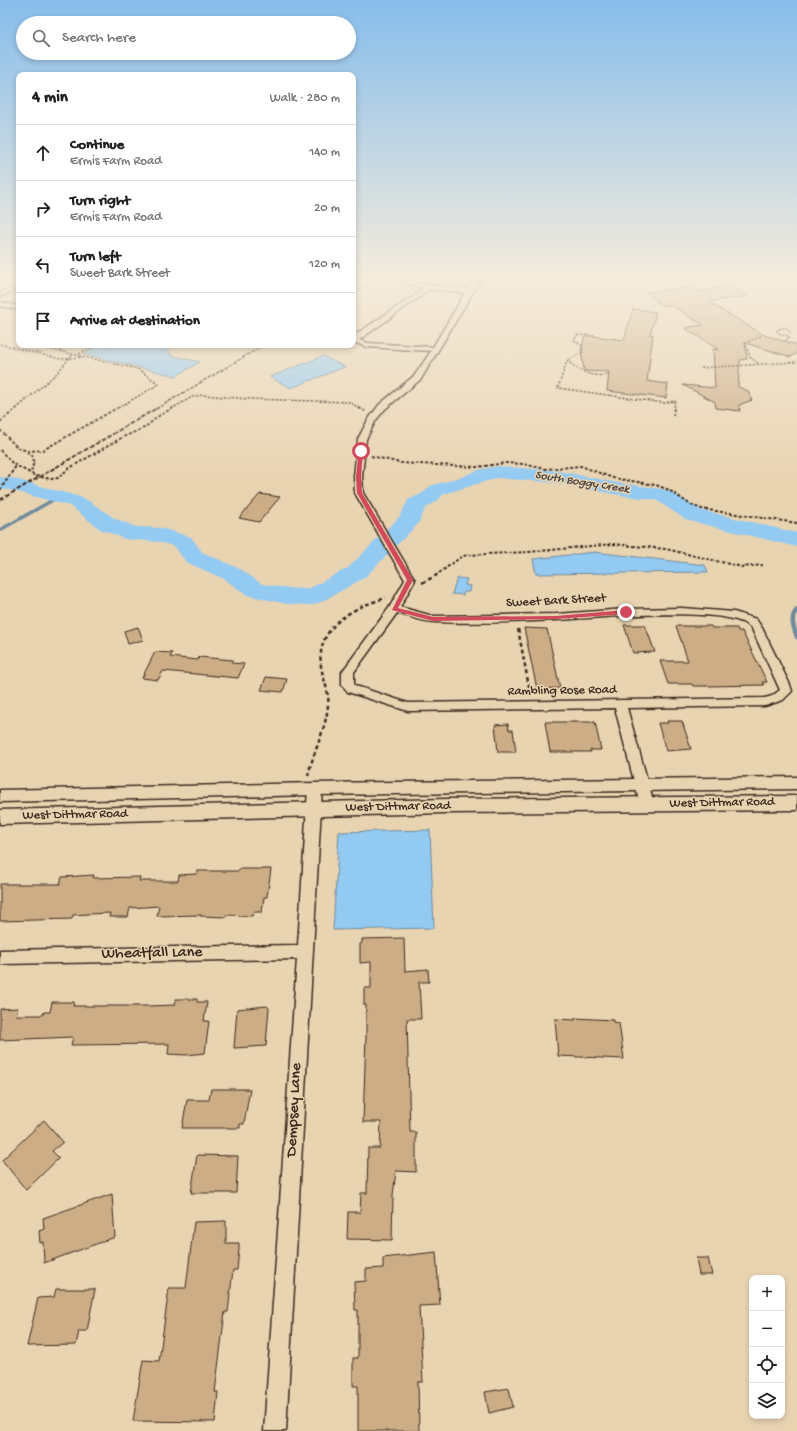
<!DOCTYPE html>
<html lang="en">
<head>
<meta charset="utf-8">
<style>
	body { margin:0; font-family:"Gochi Hand",sans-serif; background:#f2f2f2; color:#202124 }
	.controls { position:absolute; right:12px; bottom:12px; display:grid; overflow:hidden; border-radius:8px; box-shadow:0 2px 6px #0003 }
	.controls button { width:36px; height:36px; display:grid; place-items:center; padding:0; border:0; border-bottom:1px solid #e0e0e0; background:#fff; color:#202124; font:20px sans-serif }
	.stop { position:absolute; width:12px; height:12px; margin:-9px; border:3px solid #d1495b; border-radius:50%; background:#fff }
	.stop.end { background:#d1495b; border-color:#fff; box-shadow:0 1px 4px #0008 }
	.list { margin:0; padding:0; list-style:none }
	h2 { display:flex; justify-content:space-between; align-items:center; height:52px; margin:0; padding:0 16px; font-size:17px }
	h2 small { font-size:13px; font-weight:400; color:#757577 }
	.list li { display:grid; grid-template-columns:26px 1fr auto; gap:12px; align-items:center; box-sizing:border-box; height:56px; padding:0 16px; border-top:1px solid #e0e0e0 }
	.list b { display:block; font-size:15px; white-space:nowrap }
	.list p { margin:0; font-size:13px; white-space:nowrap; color:#757577 }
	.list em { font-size:13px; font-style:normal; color:#757577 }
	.icon { flex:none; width:22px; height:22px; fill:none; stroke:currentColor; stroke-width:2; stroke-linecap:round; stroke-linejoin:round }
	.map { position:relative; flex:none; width:797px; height:1431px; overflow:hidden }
	.search { position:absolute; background:#fff; box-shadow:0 2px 6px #0003; left:16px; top:16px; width:340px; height:44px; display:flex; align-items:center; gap:10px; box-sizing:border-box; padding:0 14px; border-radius:22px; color:#757577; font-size:15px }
	.panel { position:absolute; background:#fff; box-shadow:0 2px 6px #0003; left:16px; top:72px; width:340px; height:276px; border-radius:8px }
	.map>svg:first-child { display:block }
</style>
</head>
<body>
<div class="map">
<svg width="797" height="1431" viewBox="0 0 797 1431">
	<rect width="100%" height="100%" fill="#e9d4b2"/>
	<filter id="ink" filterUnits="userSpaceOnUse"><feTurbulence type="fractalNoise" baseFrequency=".025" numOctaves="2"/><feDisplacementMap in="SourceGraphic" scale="8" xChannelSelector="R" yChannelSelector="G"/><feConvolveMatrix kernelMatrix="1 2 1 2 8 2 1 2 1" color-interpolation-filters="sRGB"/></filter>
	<g filter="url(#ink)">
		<path fill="#93caf2" stroke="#708a9d" d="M100 345H156L168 347 170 355 200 362 176 376 83 354Z
			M323 356 345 367 291 388 270 377Z
			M595 552 705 565 708 572 536 574 533 559Z
			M457 578 467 579 465 585 470 586 469 592H464L463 595 452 594Z
			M430 830 434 928 333 930 339 832Z"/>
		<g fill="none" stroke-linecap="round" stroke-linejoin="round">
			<path stroke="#708a9d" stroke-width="3.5" d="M0 530 58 497"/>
			<path stroke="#708a9d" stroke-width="4.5" d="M797 610C789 618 794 628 797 637"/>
			<path fill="#93caf2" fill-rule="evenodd" d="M497 466 559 471 613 482 662 489 669 491 701 510 797 533V547L686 520 656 500 613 494 559 483 497 478 444 494 437 501 425 509 418 524 364 578 321 602 312 605 287 604 247 595 224 579 186 562 175 547 159 542 125 539 100 529 70 506 10 490 0 489V477L11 478 84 498 116 519 136 527 161 528 191 537 202 552 240 569 262 584 287 588 308 589 348 568 400 516 408 500 423 493 430 486 464 476 478 470Z"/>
		</g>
		<path fill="#cdad85" stroke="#3b2a1e" d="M730 286 748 296 708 302 764 335 797 345V353L791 357 745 343 747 359 740 360 738 387 748 391 752 400 739 405 740 411 716 408 715 402 683 385 715 388 713 349 719 350 685 328 703 325 671 305 662 306 646 292 691 288 695 292Z
			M633 309 656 312 650 335 653 334 647 381 668 384 666 398 607 391 609 372 584 371 581 351 585 335 624 340Z
			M260 494 280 497 259 522 239 518Z
			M624 625H645L655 652 633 653Z
			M676 626H711L712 628H737L738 631H742L767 682H762L764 685 707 686H693L692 684H668L660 661H688Z
			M138 627 143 640 128 644 124 631Z
			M524 628 547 629 560 688 537 689Z
			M155 652 172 653 170 657 198 660 199 657 233 660 232 663 244 664 238 678 163 671 158 680 142 678Z
			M266 677 287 679 283 692 261 690Z
			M667 721H682L691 749 666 751 658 723H668Z
			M545 722H595L601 750H590L591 752H550Z
			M508 724 509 730H513L516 752H498L495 725Z
			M239 869H271L267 897H264L262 912H253L252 916 226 915V917L200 916 201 915 157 916 159 906 130 908 128 917H109L110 913 88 914 73 915 72 919 0 921V884H60L62 877 94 875 93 878 140 877 139 881H178L179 875 196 874 197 871H239Z
			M404 938 405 971 428 969 429 982H419L421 1019H407L410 1132H416V1172L396 1171 393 1195 392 1240 347 1239 348 1212H360L361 1193H367L368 1148H380L381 1122H363L366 1036V1005H364V988H371V962L360 963V944L362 943V939Z
			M176 999H197V1002H207L204 1021H209L205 1053 186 1055 168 1054 169 1044 71 1045 73 1037 0 1040V1009L18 1008 16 1015H43L44 1012H50L52 1002H74L73 1006H149L175 1005Z
			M267 1006 269 1008 266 1046 234 1048 237 1009Z
			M575 1018 613 1020V1022L619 1023 624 1059 558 1056 555 1019 575 1020Z
			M211 1089H250L244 1124H240V1128H182L187 1100H209Z
			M44 1120 63 1142 52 1151 59 1158 26 1190 2 1160Z
			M197 1155 238 1156 236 1193H191Z
			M112 1194 115 1237 44 1263 43 1242 40 1243 39 1231 44 1229 43 1218Z
			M226 1221V1243H239V1249L237 1270H233L228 1312H225L215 1392H218L215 1422 133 1421 143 1360 159 1361 169 1288H186L194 1222Z
			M436 1252 440 1305 419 1306 423 1382H418L419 1431H358V1386H353V1358H358V1310H355L354 1282 366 1281V1269L383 1268V1258Z
			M696 1258H708L712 1275H699Z
			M56 1289H95L87 1331H79L76 1345 27 1346 38 1298 54 1297Z
			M509 1388 513 1407 489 1413 485 1392Z"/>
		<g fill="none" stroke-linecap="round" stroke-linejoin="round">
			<defs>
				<path id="minor" d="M404 279 427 285 467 289 475 279H481L421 379 385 409 376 420 366 439 362 476 363 493 415 580 400 607 433 616 556 614 626 609 682 608 734 612 756 619 762 628 790 685 792 691 783 700 765 706 627 708 654 804 652 808 647 809 642 808 640 804 615 708 408 711 348 692 342 685V672L389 608 405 580 355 493 354 476 358 439 368 420 379 405 415 375 431 351 367 347 353 342V336L417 294 423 288 402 282V280ZM428 289 465 293 433 347 368 343 359 340 421 296ZM397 613C409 616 422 622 435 622 475 624 516 622 556 620 589 619 734 603 752 629L780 690 772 696 765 698 408 703 356 686 354 684V672Z
					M19 284V288L0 297V293Z
					M0 302 19 306V310L0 306Z
					M315 784 320 785 322 789 286 1431H264L297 959 0 964V950L298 945 308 789 310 785Z"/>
				<path id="tertiary" d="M797 777V789L315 795 0 802V790L315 783Z
					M797 796V810L446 813 0 824V810L446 799Z"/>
			</defs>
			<use href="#minor" stroke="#3b2a1e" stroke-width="3"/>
			<use href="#tertiary" stroke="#3b2a1e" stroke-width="3"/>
			<path stroke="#3b2a1e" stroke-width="1.5" stroke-dasharray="2.5 1.5" stroke-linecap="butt" d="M785 341 790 337 778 333 777 330 785 327 792 334
				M0 344 60 359 84 357
				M32 345 138 369 159 384 116 409
				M79 354 96 345
				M567 361 583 352 582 346 574 340 577 335 595 336
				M758 363 750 357 745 343 761 336
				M701 368 797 362
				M609 374C593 379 579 370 567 361L558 388 664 403 675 401 674 409
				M16 409 57 373 73 354
				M171 409 192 397 203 395 249 399 349 402 361 409"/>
			<path stroke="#3b2a1e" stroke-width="2" stroke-dasharray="3 2" stroke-linecap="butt" d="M359 408 365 411
				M673 416 674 408
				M0 422 17 408
				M0 430 18 448 28 451 43 450 117 408
				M0 450 13 464 36 476 51 479 58 478 68 469 123 437 144 428 160 415 173 408
				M27 452 32 455 34 461 31 473
				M371 456 401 463 455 466 477 467 506 463 523 464 546 469 581 466 613 478 656 485 669 490 691 505 702 509 797 523
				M0 490 16 466
				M435 576 461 557 467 555 529 552 613 544 666 549 742 567 763 565"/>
			<path stroke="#3b2a1e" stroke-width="2.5" stroke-dasharray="4 3" stroke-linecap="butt" d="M422 583 437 575
				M518 629 530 692 527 694
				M308 776C313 752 326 730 328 705 330 692 323 680 321 666 316 626 353 607 386 598"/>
			<use href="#minor" fill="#e9d4b2" fill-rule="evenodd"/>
			<use href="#tertiary" fill="#e9d4b2" fill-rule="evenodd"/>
			<path stroke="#3b2a1e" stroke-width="1.5" stroke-dasharray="3.5 1.5" stroke-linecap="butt" d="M353 293 376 279
				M156 409 264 345"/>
			<path stroke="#3b2a1e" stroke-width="2" stroke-dasharray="4.5 2" stroke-linecap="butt" d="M0 500 157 408"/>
		</g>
	</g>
	<linearGradient id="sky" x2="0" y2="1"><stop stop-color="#86bdec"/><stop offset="0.58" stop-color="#f5ecdc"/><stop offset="1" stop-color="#f5ecdc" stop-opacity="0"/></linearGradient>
	<rect width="797" height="479" fill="url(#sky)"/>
	<path fill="#d1495b" d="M361 450 363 451 361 476 362 493 413 580 398 608 433 617 556 616 626 610 629 612 626 614 556 619 433 621 392 610 407 580 357 493 356 476 359 451Z"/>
	<g text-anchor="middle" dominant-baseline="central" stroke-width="3" stroke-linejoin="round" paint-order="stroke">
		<g font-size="12" font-style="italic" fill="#48423e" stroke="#e9d4b2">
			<text transform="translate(582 483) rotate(9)">South Boggy Creek</text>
		</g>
		<g font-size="13" fill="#3b2a1e" stroke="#e9d4b2">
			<text transform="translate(556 601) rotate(-3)">Sweet Bark Street</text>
			<text transform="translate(562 691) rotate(-1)">Rambling Rose Road</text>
			<text transform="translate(722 803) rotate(-1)">West Dittmar Road</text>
			<text transform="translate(398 807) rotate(-1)">West Dittmar Road</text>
			<text transform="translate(75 815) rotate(-1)">West Dittmar Road</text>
		</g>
		<g font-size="16" fill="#3b2a1e" stroke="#e9d4b2">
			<text transform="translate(152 954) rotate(-1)">Wheatfall Lane</text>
			<text transform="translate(295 1110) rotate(-87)">Dempsey Lane</text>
		</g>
	</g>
</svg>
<div class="controls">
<button>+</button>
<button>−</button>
<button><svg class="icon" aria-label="locate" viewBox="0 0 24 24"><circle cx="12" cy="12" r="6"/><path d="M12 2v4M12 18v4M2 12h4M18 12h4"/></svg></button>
<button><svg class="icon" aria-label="layers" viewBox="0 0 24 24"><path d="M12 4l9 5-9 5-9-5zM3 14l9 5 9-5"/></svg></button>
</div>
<div class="stop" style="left:361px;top:451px"></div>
<div class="stop end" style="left:626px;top:612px"></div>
<div class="search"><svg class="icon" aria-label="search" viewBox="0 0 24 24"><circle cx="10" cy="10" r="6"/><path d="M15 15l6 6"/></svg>Search here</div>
<section class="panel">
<h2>4 min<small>Walk · 280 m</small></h2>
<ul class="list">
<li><svg class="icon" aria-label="ahead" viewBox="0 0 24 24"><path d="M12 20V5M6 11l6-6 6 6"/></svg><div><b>Continue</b><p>Ermis Farm Road</p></div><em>140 m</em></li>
<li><svg class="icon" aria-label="right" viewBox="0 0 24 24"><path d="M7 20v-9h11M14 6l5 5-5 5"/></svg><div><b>Turn right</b><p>Ermis Farm Road</p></div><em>20 m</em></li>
<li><svg class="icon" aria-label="left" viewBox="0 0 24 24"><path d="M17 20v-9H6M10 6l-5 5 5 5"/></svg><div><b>Turn left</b><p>Sweet Bark Street</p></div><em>120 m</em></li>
<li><svg class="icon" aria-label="arrive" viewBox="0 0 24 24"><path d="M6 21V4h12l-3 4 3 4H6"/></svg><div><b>Arrive at destination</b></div></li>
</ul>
</section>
</div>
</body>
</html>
